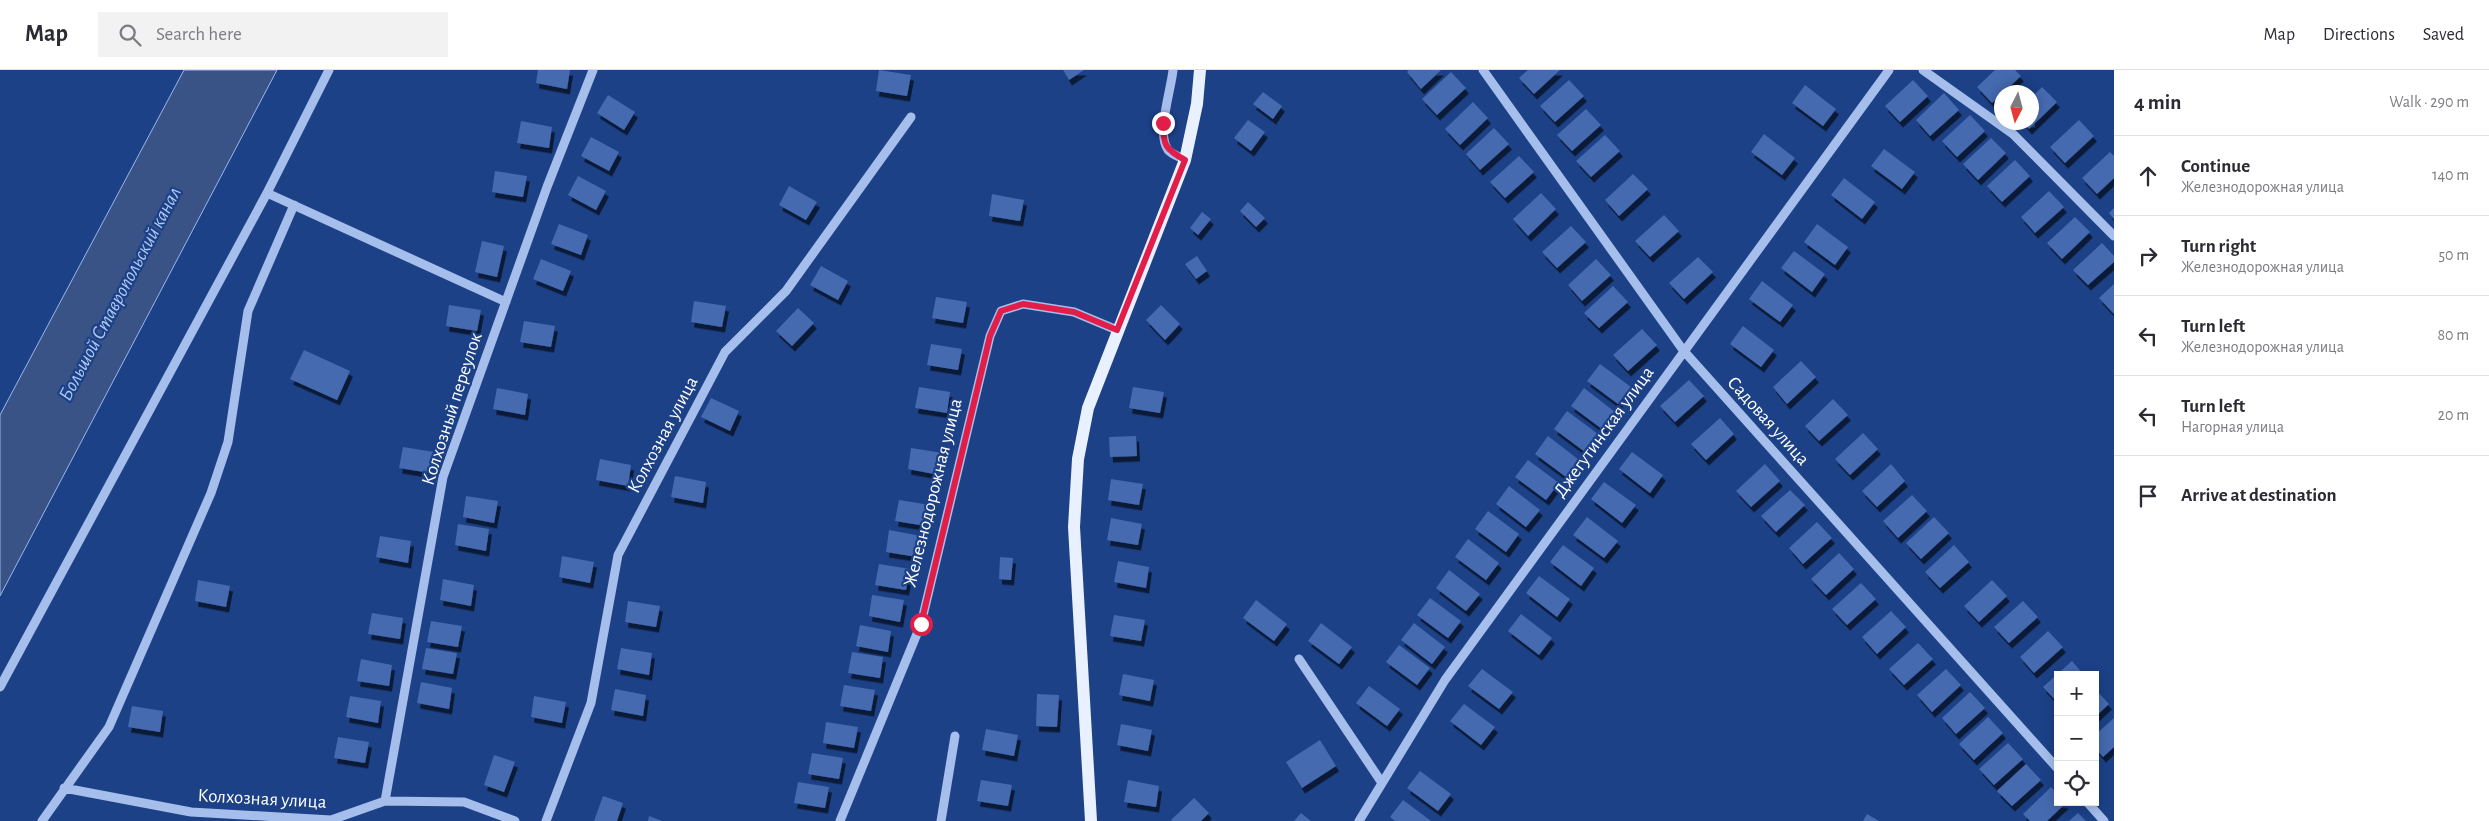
<!DOCTYPE html>
<html lang="en">
<head>
<meta charset="utf-8">
<style>
	body { margin:0; font-family:"Alegreya Sans",sans-serif; background:#f2f2f3; color:#2b2b33 }
	.controls { position:absolute; right:15px; bottom:15px; display:grid; overflow:hidden; border-radius:0px; box-shadow:0 2px 12px #0003 }
	.controls button { width:45px; height:45px; display:grid; place-items:center; padding:0; border:0; border-bottom:1px solid #e1e1e2; background:#fff; color:#2b2b33; font:25px sans-serif }
	.compass { position:absolute; left:1994px; top:15px; width:45px; height:45px; border-radius:50%; background:#fff; box-shadow:0 2px 12px #0003; rotate:186deg }
	.stop { position:absolute; width:15px; height:15px; margin:-11px; border:4px solid #e11d48; border-radius:50%; background:#fff }
	.stop.end { background:#e11d48; border-color:#fff; box-shadow:0 1px 5px #0008 }
	.list { margin:0; padding:0; list-style:none }
	h2 { display:flex; justify-content:space-between; align-items:center; height:65px; margin:0; padding:0 20px; font-size:21px }
	h2 small { font-size:16px; font-weight:400; color:#7c7c81 }
	.list li { display:grid; grid-template-columns:32px 1fr auto; gap:15px; align-items:center; box-sizing:border-box; height:80px; padding:0 20px; border-top:1px solid #e1e1e2 }
	.list b { display:block; font-size:19px; white-space:nowrap }
	.list p { margin:0; font-size:16px; white-space:nowrap; color:#7c7c81 }
	.list em { font-size:16px; font-style:normal; color:#7c7c81 }
	.icon { flex:none; width:28px; height:28px; fill:none; stroke:currentColor; stroke-width:2; stroke-linecap:round; stroke-linejoin:round }
	.map { position:relative; flex:none; width:2114px; height:751px; overflow:hidden }
	header { display:flex; align-items:center; gap:30px; box-sizing:border-box; height:70px; padding:0 25px; background:#fff; border-bottom:1px solid #e1e1e2 }
	header strong { font-size:24px }
	nav { display:flex; gap:28px; margin-inline-start:auto; font-size:18px }
	.search { width:350px; height:45px; background:#f2f2f3; display:flex; align-items:center; gap:12px; box-sizing:border-box; padding:0 18px; border-radius:0px; color:#7c7c81; font-size:19px }
	main { display:flex }
	aside { flex:1; background:#fff }
	.map>svg:first-child { display:block }
</style>
</head>
<body>
<header>
<strong>Map</strong>
<div class="search"><svg class="icon" aria-label="search" viewBox="0 0 24 24"><circle cx="10" cy="10" r="6"/><path d="M15 15l6 6"/></svg>Search here</div>
<nav><a>Map</a><a>Directions</a><a>Saved</a></nav>
</header>
<main>
<div class="map">
<svg width="2114" height="751" viewBox="0 0 2114 751">
	<defs>
		<filter id="shadow"><feDropShadow dx="3" dy="5.5" stdDeviation="0" flood-color="#0009"/></filter>
	</defs>
	<rect width="100%" height="100%" fill="#1c4187"/>
	<path fill="#395387" stroke="#98b8ed" d="M184 0H277L0 526V345Z"/>
	<path fill="#446ab0" filter="url(#shadow)" d="M538 0H570L567 19 536 13Z
		M879 0 911 5 907 26 876 21Z
		M1063 0H1084L1069 10Z
		M1409 0H1441L1421 19 1407 2Z
		M1528 0H1560L1534 24 1519 8Z
		M1995 0H2015L2021 6 1992 33 1977 17Z
		M1451 2 1466 18 1437 45 1422 29Z
		M1569 10 1584 26 1555 52 1540 36Z
		M1913 10 1928 26 1900 52 1885 36Z
		M1805 15 1836 39 1823 56 1792 33Z
		M2042 17 2057 32 2029 59 2023 52H2032V27Z
		M1263 22 1282 36 1273 49 1253 34Z
		M1944 23 1959 40 1930 66 1916 50Z
		M608 25 635 42 624 60 597 43Z
		M1473 32 1488 48 1460 75 1445 59Z
		M1586 39 1601 55 1572 81 1557 65Z
		M1970 45 1985 61 1957 87 1942 71Z
		M1248 50 1265 62 1251 81 1234 68Z
		M2079 50 2094 66 2065 93 2050 77Z
		M521 51 552 57 549 78 517 73Z
		M1494 58 1509 74 1480 100 1466 84Z
		M1764 64 1795 88 1782 105 1751 82Z
		M1605 65 1620 81 1591 107 1576 91Z
		M591 67 619 82 609 101 581 86Z
		M1991 68 2006 83 1978 110 1963 94Z
		M1884 79 1915 102 1902 119 1871 96Z
		M2110 82 2114 86V108L2097 124 2082 108Z
		M1519 86 1534 102 1505 128 1490 112Z
		M2015 90 2030 106 2002 132 1987 116Z
		M495 101 527 106 523 127 492 122Z
		M1633 104 1648 119 1619 146 1605 130Z
		M578 106 606 121 596 140 568 125Z
		M1844 108 1875 132 1862 149 1831 125Z
		M789 116 817 132 806 150 779 135Z
		M2049 121 2064 137 2035 163 2021 147Z
		M1541 123 1556 139 1528 166 1513 149Z
		M992 124 1024 130 1020 151 989 146Z
		M1248 132 1265 148 1256 157 1240 141Z
		M2114 138V149L2109 143Z
		M1202 142 1211 149 1198 165 1190 158Z
		M1664 145 1679 161 1650 187 1635 171Z
		M2075 147 2090 162 2062 189 2047 173Z
		M559 154 588 165 581 185 551 174Z
		M1817 154 1848 177 1835 195 1804 172Z
		M1571 156 1586 172 1557 198 1542 182Z
		M482 171 504 176 497 207 475 202Z
		M2102 173 2114 186V192L2088 215 2073 200Z
		M1794 181 1825 204 1812 222 1781 198Z
		M1197 186 1207 201 1196 209 1185 194Z
		M1698 187 1713 202 1684 229 1669 213Z
		M541 189 571 201 563 221 533 209Z
		M1596 189 1611 205 1582 231 1568 215Z
		M821 196 848 211 838 230 810 215Z
		M1762 211 1793 235 1780 252 1749 229Z
		M2114 214V244L2099 228Z
		M1613 216 1628 232 1599 258 1584 243Z
		M936 227 967 232 963 253 932 248Z
		M694 231 726 236 722 257 691 252Z
		M449 235 481 240 477 261 446 256Z
		M1161 235 1180 254 1165 270 1146 250Z
		M798 238 814 253 792 276 776 261Z
		M524 251 555 256 551 277 520 272Z
		M1743 256 1774 280 1761 297 1730 274Z
		M1642 259 1657 275 1628 301 1613 285Z
		M931 274 962 279 958 300 927 295Z
		M304 280 350 301 337 330 290 309Z
		M1801 291 1816 307 1787 334 1773 317Z
		M1600 294 1631 317 1618 334 1587 311Z
		M1689 310 1704 326 1675 352 1660 336Z
		M919 317 950 322 947 343 915 338Z
		M1133 317 1164 322 1160 343 1129 338Z
		M497 318 528 324 525 345 493 339Z
		M1584 318 1615 342 1602 359 1571 336Z
		M711 328 739 341 730 361 701 347Z
		M1833 329 1848 345 1819 371 1805 356Z
		M1567 341 1598 364 1585 382 1554 359Z
		M1720 348 1734 364 1706 390 1691 374Z
		M1863 363 1878 379 1850 405 1835 389Z
		M1136 366 1137 386 1110 387 1109 367Z
		M1548 366 1579 390 1566 407 1535 384Z
		M403 377 434 382 430 403 399 398Z
		M911 378 943 383 939 405 908 399Z
		M1632 382 1663 405 1650 423 1619 399Z
		M600 389 631 395 628 416 596 410Z
		M1528 390 1559 413 1546 430 1515 407Z
		M1765 394 1780 411 1751 437 1736 421Z
		M1891 394 1905 411 1877 437 1862 421Z
		M675 406 706 412 703 433 671 427Z
		M1111 409 1143 414 1139 435 1108 430Z
		M1604 412 1636 435 1622 453 1591 429Z
		M1509 416 1540 440 1526 457 1496 434Z
		M1790 420 1805 435 1776 462 1761 446Z
		M1912 425 1927 441 1898 468 1883 451Z
		M466 426 498 431 494 453 463 447Z
		M899 430 930 435 926 456 895 451Z
		M1488 441 1519 464 1506 482 1475 459Z
		M1587 447 1618 471 1604 488 1573 465Z
		M1934 447 1949 463 1921 489 1906 473Z
		M1111 448 1142 454 1138 475 1107 470Z
		M1817 452 1832 468 1803 494 1789 478Z
		M458 454 489 459 486 481 455 475Z
		M889 460 921 466 917 487 886 482Z
		M380 466 411 471 408 493 376 487Z
		M1468 469 1499 493 1486 510 1455 487Z
		M1563 475 1594 498 1581 516 1550 492Z
		M1954 475 1969 492 1940 518 1925 502Z
		M1839 483 1854 499 1826 525 1811 509Z
		M562 486 594 492 590 513 559 507Z
		M1000 487 1013 488 1011 510 999 509Z
		M1118 491 1149 497 1146 518 1114 512Z
		M879 494 910 499 906 520 875 515Z
		M1449 500 1480 524 1466 541 1436 518Z
		M1539 506 1570 529 1557 547 1526 523Z
		M443 509 474 515 471 536 440 530Z
		M198 510 230 516 226 537 195 531Z
		M1992 510 2007 526 1979 552 1964 536Z
		M1861 513 1876 529 1847 555 1832 539Z
		M872 525 904 530 900 552 869 546Z
		M1430 528 1461 551 1448 568 1417 545Z
		M1256 530 1287 554 1274 571 1243 548Z
		M628 531 660 536 656 557 625 552Z
		M2023 531 2038 547 2009 573 1994 557Z
		M1891 541 1906 557 1877 584 1862 567Z
		M372 543 403 548 400 569 368 564Z
		M1521 544 1552 568 1539 585 1508 561Z
		M1114 545 1145 550 1141 571 1110 566Z
		M431 551 462 556 458 577 427 572Z
		M1321 553 1352 577 1339 594 1308 571Z
		M1414 553 1445 577 1432 594 1401 570Z
		M860 555 891 561 888 582 856 576Z
		M2048 561 2063 577 2034 603 2020 587Z
		M1918 573 1933 589 1904 615 1889 599Z
		M1399 575 1430 598 1417 615 1386 592Z
		M426 578 457 583 453 604 422 599Z
		M621 578 652 583 649 605 617 599Z
		M852 582 883 587 880 608 848 603Z
		M361 589 392 595 389 616 357 611Z
		M2072 591 2084 605H2058V633L2043 617Z
		M1482 599 1513 622 1499 639 1468 616Z
		M1946 599 1961 615 1932 642 1917 625Z
		M1123 604 1154 610 1150 631 1119 625Z
		M421 612 452 618 449 639 417 633Z
		M844 615 875 620 871 641 840 636Z
		M1369 616 1400 639 1387 656 1356 633Z
		M615 619 646 625 643 646 611 640Z
		M2095 619 2109 634 2095 647Z
		M1970 622 1985 638 1956 664 1942 648Z
		M1037 624 1059 625 1057 657 1036 656Z
		M350 626 381 631 378 653 346 647Z
		M534 626 566 632 562 653 531 647Z
		M1464 634 1495 657 1481 675 1450 651Z
		M132 636 163 641 160 662 128 657Z
		M1988 647 2003 663 1974 690 1959 674Z
		M2114 648V677L2103 687 2095 678V665Z
		M826 652 858 657 854 678 823 673Z
		M1121 654 1152 660 1148 681 1117 675Z
		M986 659 1018 665 1014 686 982 680Z
		M338 667 369 672 365 693 334 688Z
		M1320 670 1336 696 1302 718 1286 692Z
		M2008 673 2023 689 1994 715 1979 699Z
		M812 683 843 688 839 709 808 704Z
		M494 685 515 692 504 722 484 715Z
		M2026 694 2041 710 2012 736 1997 721Z
		M1420 701 1451 724 1438 741 1407 718Z
		M981 710 1012 715 1008 736 977 731Z
		M1128 710 1159 716 1156 737 1124 732Z
		M798 712 829 717 825 738 794 733Z
		M2051 717 2058 724V732L2066 733 2047 751H2030L2023 744Z
		M603 726 623 733 617 751H594Z
		M1194 728 1209 743 1201 751H1172L1171 750Z
		M1403 730 1431 751H1395L1390 747Z
		M1301 743 1311 751H1294Z
		M2078 743 2086 751H2069Z
		M1867 744 1879 751H1863Z
		M649 746 662 751H648Z"/>
	<g fill="none" stroke-linecap="round" stroke-linejoin="round">
		<path stroke="#a5beeb" stroke-width="9" d="M1173 0C1171 21 1156 63 1168 80 1171 84 1180 87 1185 90
			M1483 0 1683 280 2058 699
			M1923 0 2013 64 2114 166
			M267 123 506 232
			M1299 589 1382 713
			M0 617 267 123 329 0
			M64 718 191 742 331 750 385 731 464 732 515 751
			M385 731 443 407 547 117 593 0
			M2087 732 2104 751
			M42 751 109 657 211 423 228 372 248 241 294 135
			M546 751 591 633 618 485 725 282 786 221 911 47
			M840 751 921 554 990 266 1001 241 1023 234 1074 242 1117 260
			M941 751 955 666
			M1359 751 1445 610 1889 0"/>
		<path stroke="#e9f0ff" stroke-width="12" d="M1091 751 1074 457 1078 389 1088 338 1185 90 1197 34 1200 0"/>
	</g>
	<g fill="none" stroke-linecap="round" stroke-linejoin="round">
		<path stroke="#e11d48" stroke-width="6" d="M921 554 990 266 1001 241 1023 234 1074 242 1117 260 1185 90C1165 79 1163 75 1163 53"/>
	</g>
	<g text-anchor="middle" dominant-baseline="central" stroke-width="4.5" stroke-linejoin="round" paint-order="stroke">
		<g font-size="19" fill="#fff" stroke="#1c4187">
			<text transform="translate(452 339) rotate(-72)">Колхозный переулок</text>
			<text transform="translate(1768 351) rotate(48)">Садовая улица</text>
			<text transform="translate(1604 362) rotate(-54)">Джегутинская улица</text>
			<text transform="translate(663 365) rotate(-62)">Колхозная улица</text>
			<text transform="translate(933 423) rotate(-76)">Железнодорожная улица</text>
			<text transform="translate(262 729) rotate(3)">Колхозная улица</text>
		</g>
		<g font-size="20" font-style="italic" fill="#b0c8f3" stroke="#1c4187">
			<text transform="translate(120 224) rotate(-62)">Большой Ставропольский канал</text>
		</g>
	</g>
</svg>
<div class="controls">
<button>+</button>
<button>−</button>
<button><svg class="icon" aria-label="locate" viewBox="0 0 24 24"><circle cx="12" cy="12" r="6"/><path d="M12 2v4M12 18v4M2 12h4M18 12h4"/></svg></button>
</div>
<svg class="compass" viewBox="-18 -18 36 36"><path d="M0-13l5 13h-10z" fill="#e53935"/><path d="M0 13l5-13h-10z" fill="#7c7c81"/></svg>
<div class="stop" style="left:921px;top:554px"></div>
<div class="stop end" style="left:1163px;top:53px"></div>
</div>
<aside>
<h2>4 min<small>Walk · 290 m</small></h2>
<ul class="list">
<li><svg class="icon" aria-label="ahead" viewBox="0 0 24 24"><path d="M12 20V5M6 11l6-6 6 6"/></svg><div><b>Continue</b><p>Железнодорожная улица</p></div><em>140 m</em></li>
<li><svg class="icon" aria-label="right" viewBox="0 0 24 24"><path d="M7 20v-9h11M14 6l5 5-5 5"/></svg><div><b>Turn right</b><p>Железнодорожная улица</p></div><em>50 m</em></li>
<li><svg class="icon" aria-label="left" viewBox="0 0 24 24"><path d="M17 20v-9H6M10 6l-5 5 5 5"/></svg><div><b>Turn left</b><p>Железнодорожная улица</p></div><em>80 m</em></li>
<li><svg class="icon" aria-label="left" viewBox="0 0 24 24"><path d="M17 20v-9H6M10 6l-5 5 5 5"/></svg><div><b>Turn left</b><p>Нагорная улица</p></div><em>20 m</em></li>
<li><svg class="icon" aria-label="arrive" viewBox="0 0 24 24"><path d="M6 21V4h12l-3 4 3 4H6"/></svg><div><b>Arrive at destination</b></div></li>
</ul>
</aside>
</main>
</body>
</html>
